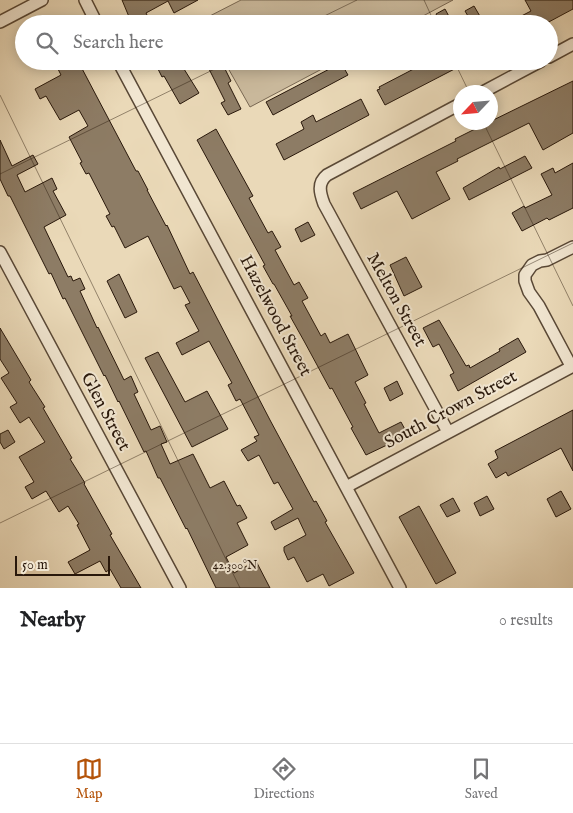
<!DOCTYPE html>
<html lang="en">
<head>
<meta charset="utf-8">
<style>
	body { margin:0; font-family:"IM FELL English",serif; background:#f2f2f2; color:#202124 }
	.compass { position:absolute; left:453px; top:85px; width:45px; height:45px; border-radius:50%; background:#fff; box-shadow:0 2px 12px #0003; rotate:244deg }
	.scale { position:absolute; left:15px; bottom:12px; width:95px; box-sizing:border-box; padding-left:5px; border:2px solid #29180b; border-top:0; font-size:14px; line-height:18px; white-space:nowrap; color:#29180b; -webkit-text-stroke:4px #f1e6d1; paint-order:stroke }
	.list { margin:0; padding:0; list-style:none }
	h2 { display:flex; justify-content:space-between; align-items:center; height:65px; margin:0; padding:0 20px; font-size:21px }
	h2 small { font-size:16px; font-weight:400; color:#757577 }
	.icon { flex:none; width:28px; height:28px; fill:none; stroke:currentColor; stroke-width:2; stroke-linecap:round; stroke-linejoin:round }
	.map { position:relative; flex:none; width:573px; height:588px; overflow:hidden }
	.search { position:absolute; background:#fff; box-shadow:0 2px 12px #0003; left:15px; right:15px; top:15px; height:55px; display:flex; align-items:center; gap:12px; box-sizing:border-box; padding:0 18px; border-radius:28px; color:#757577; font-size:19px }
	.sheet { height:155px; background:#fff }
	nav { display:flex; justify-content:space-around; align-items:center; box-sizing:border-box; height:70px; border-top:1px solid #e0e0e0; background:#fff; font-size:14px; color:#757577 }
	nav a { display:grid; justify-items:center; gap:2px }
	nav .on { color:#b45309 }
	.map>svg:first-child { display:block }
</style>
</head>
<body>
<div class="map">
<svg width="573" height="588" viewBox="0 0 573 588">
	<rect width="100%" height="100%" fill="#ead9b8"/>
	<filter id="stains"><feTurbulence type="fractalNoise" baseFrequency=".004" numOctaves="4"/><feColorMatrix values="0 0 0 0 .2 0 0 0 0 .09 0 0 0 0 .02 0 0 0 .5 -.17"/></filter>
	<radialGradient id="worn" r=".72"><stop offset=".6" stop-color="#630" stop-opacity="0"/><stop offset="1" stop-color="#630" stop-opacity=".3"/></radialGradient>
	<path fill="#c9b89b" stroke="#796853" d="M241 0H453L408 24H204L202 20Z
		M224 61H337L250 107Z"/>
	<path fill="#8d7c65" stroke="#29180b" d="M122 0H198L174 13 168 1 146 13 150 21 145 24H132Z
		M525 0H573V9L545 24H506L531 11Z
		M474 6 481 18 472 23 465 11Z
		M445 9 453 24H441L436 14Z
		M54 61H78L136 171H138L148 190H147L166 226 167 225 190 274 193 272 270 420 314 502 316 501 327 521 325 522 354 573 329 586 323 574 307 582 294 557 288 560 284 551V547L306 535 298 518 275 530 271 522 293 509 278 482 274 484 259 455 248 461 241 450 257 441 254 437 259 435 240 399 236 401 228 385 232 383 209 341 182 355 176 343 199 331 185 305 190 303 181 286 174 289 148 236 125 248 114 226 112 227 106 216 110 214 89 173 86 174 80 163 82 162 69 137 88 126 79 110 60 120 46 96 40 99 35 89 61 75Z
		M154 61H179L199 93 180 104 164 76 162 77Z
		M205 61H221L231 81 228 83 241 109 228 115 221 103 225 101Z
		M429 61H470L385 105 377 90 380 89 379 87Z
		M341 63 348 75 273 115 266 102Z
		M573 81V133L543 150 529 123 457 159 458 161 436 172 450 199 412 219 397 191 361 209 353 193 456 141 455 139 475 129Z
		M361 99 369 115 284 160 276 144 304 129 301 122 313 115 316 122Z
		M216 129 253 196 249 198 268 233 272 231 281 247 275 250 294 285 299 282 308 298 302 301 321 336 325 333 330 343 348 334 368 375 355 382 366 403 364 404 379 433 401 422 408 435 366 455 351 428 353 427 332 388 330 389 304 341 290 316H292L274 284H273L263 266 265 265 197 140Z
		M0 140 12 166 33 155 38 164 17 175 25 192 52 178 57 189 53 191 66 215 44 227 68 277 71 276 73 281 80 278 85 289 80 291 97 328 98 327 124 380 131 376 138 392 134 394 151 430 160 426 167 442 161 444 170 464 193 454 210 488 224 481 237 506 240 505 247 518 237 523 248 545 226 557 234 573 256 561 270 588H216L187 528 186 529 160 478H158L146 451 144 452 119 401 118 402 105 375 104 376 65 298 63 299 51 273 49 274 10 196H8L0 179Z
		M525 156 532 168 469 200 463 188 499 167 500 169Z
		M573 163V208L549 220 547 218 522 231 512 213 524 206 525 208 552 195 541 174 553 168 555 173Z
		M308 222 315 235 301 242 295 229Z
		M406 257 422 287 404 296 390 265Z
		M119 274 137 312 125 318 107 281Z
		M439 320 466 366 469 365 470 368 500 351 499 349 518 338 526 352 458 391 450 375 454 373 439 344 433 347 423 328Z
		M0 328 31 380 29 382 45 407 43 408 72 458 70 459 85 483 84 484 112 534 110 535 141 588H121L110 569 106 572 100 561 75 574 68 562 90 550 77 525 79 524 68 506 59 512 46 491 32 499 25 487 34 482 19 457 45 442 29 417 20 423 10 407 17 403 1 378 9 373 0 359Z
		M158 352 185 402 207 391 228 429 192 447 145 358Z
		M397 381 403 394 390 401 384 388Z
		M573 410V471L561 448 508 476 506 472 496 478 488 464 498 458 495 451Z
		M8 430 15 442 4 449 0 442V434Z
		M561 491 571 509 556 517 547 499Z
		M487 496 494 509 480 516 474 503Z
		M453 498 460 511 447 517 440 505Z
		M419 506 456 573 436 584 399 517Z"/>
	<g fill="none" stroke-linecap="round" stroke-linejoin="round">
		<defs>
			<path id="street" d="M85 0 97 24
				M0 22 42 0
				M549 57 573 44
				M118 61 400 588
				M483 92 541 61
				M0 252 180 588
				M571 366 539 306 529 292 525 281V275L532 265 540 261 547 260 573 247
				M448 432 324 204C320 193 317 183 327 175L460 104
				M346 487 573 366"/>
		</defs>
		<use href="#street" stroke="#594836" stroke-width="14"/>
		<use href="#street" stroke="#f1e6d1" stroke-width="11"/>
	</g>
	<path fill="none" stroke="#29180b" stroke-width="1" stroke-opacity="0.45" d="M424 0 435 24M308 24 357 0M454 61 469 92M0 95 240 588M483 122 573 306M0 174 231 61M0 523 573 243"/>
	<g text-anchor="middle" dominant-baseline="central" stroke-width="4" stroke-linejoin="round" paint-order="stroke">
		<g font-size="18" fill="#29180b" stroke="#f1e6d1">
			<text transform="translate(396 300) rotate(61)">Melton Street</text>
			<text transform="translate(275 316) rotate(62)">Hazelwood Street</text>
			<text transform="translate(451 410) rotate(-28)">South Crown Street</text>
			<text transform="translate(105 412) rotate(62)">Glen Street</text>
		</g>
	</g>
	<g font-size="12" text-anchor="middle" fill="#29180b" stroke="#f1e6d1" stroke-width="4" stroke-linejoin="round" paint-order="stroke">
		<text x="235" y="569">42.300°N</text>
	</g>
	<rect width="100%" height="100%" filter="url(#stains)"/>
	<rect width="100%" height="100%" fill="url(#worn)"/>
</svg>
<svg class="compass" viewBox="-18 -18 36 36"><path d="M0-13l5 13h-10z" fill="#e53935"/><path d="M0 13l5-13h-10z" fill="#757577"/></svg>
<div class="scale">50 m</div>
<div class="search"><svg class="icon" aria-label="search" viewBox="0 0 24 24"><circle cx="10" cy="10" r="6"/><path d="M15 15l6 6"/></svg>Search here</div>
</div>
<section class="sheet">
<h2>Nearby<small>0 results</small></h2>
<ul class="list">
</ul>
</section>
<nav>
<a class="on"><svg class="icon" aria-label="map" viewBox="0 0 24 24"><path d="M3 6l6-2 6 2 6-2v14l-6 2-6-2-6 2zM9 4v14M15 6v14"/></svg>Map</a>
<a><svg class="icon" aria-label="directions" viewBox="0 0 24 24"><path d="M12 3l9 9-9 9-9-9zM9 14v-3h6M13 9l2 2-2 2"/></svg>Directions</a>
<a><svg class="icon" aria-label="saved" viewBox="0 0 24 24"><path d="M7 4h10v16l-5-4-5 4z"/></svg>Saved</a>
</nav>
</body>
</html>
